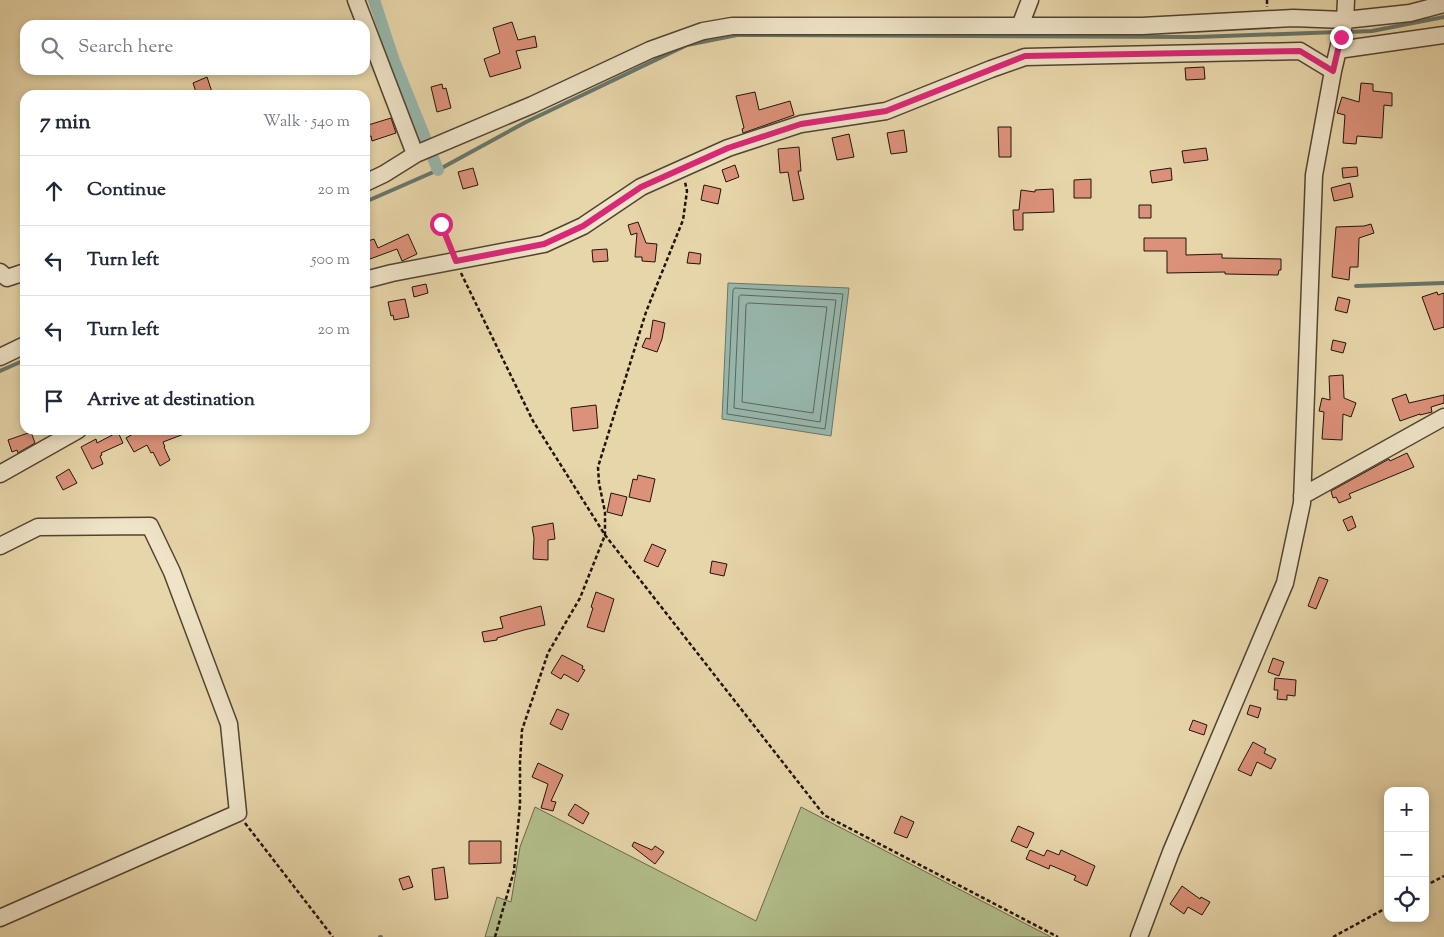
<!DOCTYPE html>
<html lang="en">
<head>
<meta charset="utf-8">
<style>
	body { margin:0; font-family:"Sorts Mill Goudy",serif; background:#f2f2f3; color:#1f2937 }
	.controls { position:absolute; right:15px; bottom:15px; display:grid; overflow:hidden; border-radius:10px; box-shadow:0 2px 8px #0003 }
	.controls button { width:45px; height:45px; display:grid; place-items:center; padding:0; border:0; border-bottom:1px solid #e0e1e3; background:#fff; color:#1f2937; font:25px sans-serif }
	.stop { position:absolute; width:15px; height:15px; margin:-11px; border:4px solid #db2777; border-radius:50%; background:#fff }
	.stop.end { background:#db2777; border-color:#fff; box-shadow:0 1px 5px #0008 }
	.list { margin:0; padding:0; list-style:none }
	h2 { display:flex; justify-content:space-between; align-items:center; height:65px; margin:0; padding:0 20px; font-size:21px }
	h2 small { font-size:16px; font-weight:400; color:#747a83 }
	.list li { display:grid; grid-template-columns:32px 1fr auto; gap:15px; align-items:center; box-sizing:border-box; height:70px; padding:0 20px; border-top:1px solid #e0e1e3 }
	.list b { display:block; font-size:19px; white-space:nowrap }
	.list em { font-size:16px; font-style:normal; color:#747a83 }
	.icon { flex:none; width:28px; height:28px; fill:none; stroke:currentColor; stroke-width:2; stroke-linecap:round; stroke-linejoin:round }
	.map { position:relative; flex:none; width:1444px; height:937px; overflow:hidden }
	.search { position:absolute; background:#fff; box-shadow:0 2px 8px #0003; left:20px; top:20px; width:350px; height:55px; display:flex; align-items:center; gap:12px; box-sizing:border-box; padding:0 18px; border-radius:15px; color:#747a83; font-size:19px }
	.panel { position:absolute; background:#fff; box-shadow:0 2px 8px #0003; left:20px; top:90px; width:350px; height:345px; border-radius:15px }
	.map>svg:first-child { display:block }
</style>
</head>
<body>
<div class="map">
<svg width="1444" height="937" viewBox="0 0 1444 937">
	<rect width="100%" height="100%" fill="#e7d6aa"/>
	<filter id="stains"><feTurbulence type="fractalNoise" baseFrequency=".004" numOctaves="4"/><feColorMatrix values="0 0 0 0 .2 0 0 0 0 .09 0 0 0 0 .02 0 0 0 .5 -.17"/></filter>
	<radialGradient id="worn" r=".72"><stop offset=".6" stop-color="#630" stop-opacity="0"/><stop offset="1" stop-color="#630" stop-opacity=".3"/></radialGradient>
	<path fill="#b2be8b" stroke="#6a694a" d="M535 807 756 921 801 807 1051 937H485L497 897 511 902 520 847Z"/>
	<path fill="#97b8ae" stroke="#68766c" d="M728 283 849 288 831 436 722 419Z"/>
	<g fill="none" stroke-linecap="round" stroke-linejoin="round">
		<path stroke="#5c665c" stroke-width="1" d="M735 288 843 294 825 429 727 414 733 291Z
			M741 295 836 300 820 422 734 408 739 297Z
			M749 303 827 307 813 413 742 402 746 305Z"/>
		<path stroke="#68766c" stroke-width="4" d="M1347 32 1372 31 1444 17
			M365 202 438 170 526 122 687 45 737 35 1196 37 1338 32
			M1356 286 1444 283
			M0 371 25 360
			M380 937H381"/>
		<path stroke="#97b8ae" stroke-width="12" d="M374 0 394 61 438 170"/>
	</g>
	<path fill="#dc917a" stroke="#21140a" d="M512 22 518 40 535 36 537 47 516 51 521 68 490 77 484 59 500 53 493 28Z
		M1204 67 1205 79 1186 80 1185 68Z
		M207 77 213 95H197L193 83Z
		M1361 83 1373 84V91L1392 93V106L1384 105 1382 138 1357 136 1356 144 1343 143 1345 115 1337 113 1342 97 1359 102Z
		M442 84 443 89 446 88 451 108 437 112 431 87Z
		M755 92 759 110 790 101 794 115 743 133 742 129 744 128 736 96Z
		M391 118 396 133 372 141 371 136 365 137V126Z
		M998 127H1011V157H999Z
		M904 130 907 152 891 154 887 133Z
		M849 134 854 157 837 160 832 138Z
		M799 147 801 171H798L804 199 793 201 788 172 780 173 778 149Z
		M1206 148 1208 160 1184 163 1182 151Z
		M735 165 739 177 726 182 722 170Z
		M1357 167 1358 176 1343 178 1342 168Z
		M473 168 478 185 463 189 458 172Z
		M1171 168 1172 180 1152 183 1150 171Z
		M1091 179V198H1074V180Z
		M1350 183 1353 197 1334 201 1331 188Z
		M704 185 721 189 718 204 701 200Z
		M1053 189 1054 212 1023 213V230H1014L1013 210H1019L1021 190 1035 192V190Z
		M1139 205H1151V218H1139Z
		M638 222 646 243 657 244 655 262 642 261V257H635L637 233 631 235 628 225Z
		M1371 224 1374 233 1359 238 1358 267H1350L1349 280 1332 277 1336 227 1364 226Z
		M408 234 417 254 402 261 397 249 370 259 365 242 374 239 378 248Z
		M1144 238H1186V255L1222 254V258L1281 259V270H1279L1278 275 1225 274V272L1167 273V251H1144Z
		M607 249 608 261 593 262 592 250Z
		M689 252 701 254 700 264 687 263Z
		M426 284 428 293 414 297 412 287Z
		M1437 292 1438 295 1444 293V327L1434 330 1422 297Z
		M1338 297 1350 300 1347 313 1335 310Z
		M405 299 409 317 394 320 393 315 391 316 388 302Z
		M653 320 665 323 662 339 657 352 642 347 646 338 650 339Z
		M1333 340 1346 343 1343 353 1331 350Z
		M1343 375 1344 398 1356 403 1351 417 1343 414 1342 440 1322 439 1324 412 1319 411 1322 398 1330 400 1329 376Z
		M1406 394 1409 403 1444 395V403L1431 407 1432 412 1420 415V414L1400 421 1392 399Z
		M596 405 598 428 573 431 571 408Z
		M140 430H192V431L163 442 165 447H164L170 460 160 466 153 452 151 453 147 445 134 452 126 438Z
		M31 432 35 443 18 453 17 450 12 452 8 440Z
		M118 432 123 443 101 453 102 455 100 456 103 464 92 469 81 447 96 439 97 443Z
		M1407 453 1414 467 1349 494 1351 498 1339 503 1336 497 1333 498 1331 491 1389 459 1390 461Z
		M69 469 77 483 63 490 56 477Z
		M638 475 655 479 650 502 629 497 633 479 637 480Z
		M611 493 627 497 622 516 607 512Z
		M1352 516 1356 527 1348 531 1343 520Z
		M553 523 555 539 548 540V560L533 559 534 538 532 527Z
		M652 544 666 550 658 567 644 561Z
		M712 561 727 564 724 576 710 573Z
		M1319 577 1328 580 1316 609 1308 606Z
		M596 592 614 599 604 632 587 627 593 608 591 607Z
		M541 606 545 625 524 630 497 638V640L484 642 482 632 503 628 500 617Z
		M562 655 583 666 582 669 585 670 578 682 564 674 561 679 551 673Z
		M1273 658 1284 662 1279 676 1268 672Z
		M1275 678 1296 680 1295 696 1287 695V700L1277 699 1278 690H1274Z
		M1250 705 1261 708 1258 718 1247 714Z
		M557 709 569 714 562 730 550 724Z
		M1193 720 1207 725 1204 735 1189 730Z
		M1253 742 1266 749 1264 753 1276 759 1271 769 1257 762 1251 776 1238 770Z
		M538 763 563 775 551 801 556 802 553 811 541 808 548 784 532 777Z
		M575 804 589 813 583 824 568 815Z
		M901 816 914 822 907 838 894 833Z
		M1018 826 1034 833 1027 848 1011 841Z
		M469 841H501V863L469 864Z
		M634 842 652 850 655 846 664 852 655 864 632 846Z
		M1030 850 1044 856 1047 850 1059 855 1061 850 1095 866 1087 886 1074 880 1076 876 1050 865 1049 869 1026 859Z
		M444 867 448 898 435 900 432 869Z
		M409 876 413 887 403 890 399 879Z
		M1182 886 1200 899 1201 897 1210 902 1202 915 1188 907 1184 914 1170 904Z"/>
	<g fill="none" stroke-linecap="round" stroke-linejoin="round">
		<defs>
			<path id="minor" d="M356 0 415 154
				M1020 26 1030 0
				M1338 50 1444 35
				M365 183 384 174 416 154 532 105 650 50 703 31 732 26H1142L1293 18 1345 20 1410 13 1444 4
				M0 272 7 278 25 272
				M365 280 392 273 544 244 583 226 641 187 728 148 801 124 886 111 991 69 1025 57 1300 51 1333 71
				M0 357 25 345
				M0 474 78 430
				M1302 496 1444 417
				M0 546 38 527 150 526 172 572 229 724 238 813 0 918
				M1139 937 1171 852 1285 583 1302 503 1314 175 1333 71 1345 20 1346 0"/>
		</defs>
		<use href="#minor" stroke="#524432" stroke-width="19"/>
		<path stroke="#21140a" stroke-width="2.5" stroke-dasharray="4 2.5" stroke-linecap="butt" d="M1267 0V7
			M441 224 450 247
			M461 273 533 421 605 535 824 815 1058 937
			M245 823 333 937
			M1425 886 1444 876
			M495 937 514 871 520 804V762L522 730 548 653 580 598 605 535V512L599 483 598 467 646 312 683 220 687 191 685 182
			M1333 937 1388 907"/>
		<use href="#minor" stroke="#efe4c8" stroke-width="16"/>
	</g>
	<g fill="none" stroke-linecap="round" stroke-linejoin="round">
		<path stroke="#db2777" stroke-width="6" d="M441 224 456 261 544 244 583 226 641 187 728 148 801 124 886 111 1025 56 1300 51 1333 71 1341 37"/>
	</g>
	<rect width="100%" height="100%" filter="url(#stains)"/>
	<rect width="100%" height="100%" fill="url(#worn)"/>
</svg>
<div class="controls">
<button>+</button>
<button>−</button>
<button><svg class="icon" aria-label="locate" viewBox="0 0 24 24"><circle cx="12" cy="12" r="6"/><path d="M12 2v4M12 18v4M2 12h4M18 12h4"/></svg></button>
</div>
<div class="stop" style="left:441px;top:224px"></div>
<div class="stop end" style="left:1341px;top:37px"></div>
<div class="search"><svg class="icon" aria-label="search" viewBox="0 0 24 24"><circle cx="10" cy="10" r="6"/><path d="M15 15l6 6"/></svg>Search here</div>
<section class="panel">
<h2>7 min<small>Walk · 540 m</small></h2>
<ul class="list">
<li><svg class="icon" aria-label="ahead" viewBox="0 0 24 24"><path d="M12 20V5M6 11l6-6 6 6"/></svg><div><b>Continue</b></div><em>20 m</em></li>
<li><svg class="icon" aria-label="left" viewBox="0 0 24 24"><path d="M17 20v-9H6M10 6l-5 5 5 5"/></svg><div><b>Turn left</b></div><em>500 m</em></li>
<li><svg class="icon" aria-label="left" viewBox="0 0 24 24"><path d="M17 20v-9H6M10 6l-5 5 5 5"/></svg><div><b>Turn left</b></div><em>20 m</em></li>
<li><svg class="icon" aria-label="arrive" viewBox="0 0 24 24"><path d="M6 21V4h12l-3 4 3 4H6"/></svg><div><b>Arrive at destination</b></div></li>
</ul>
</section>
</div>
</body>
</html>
